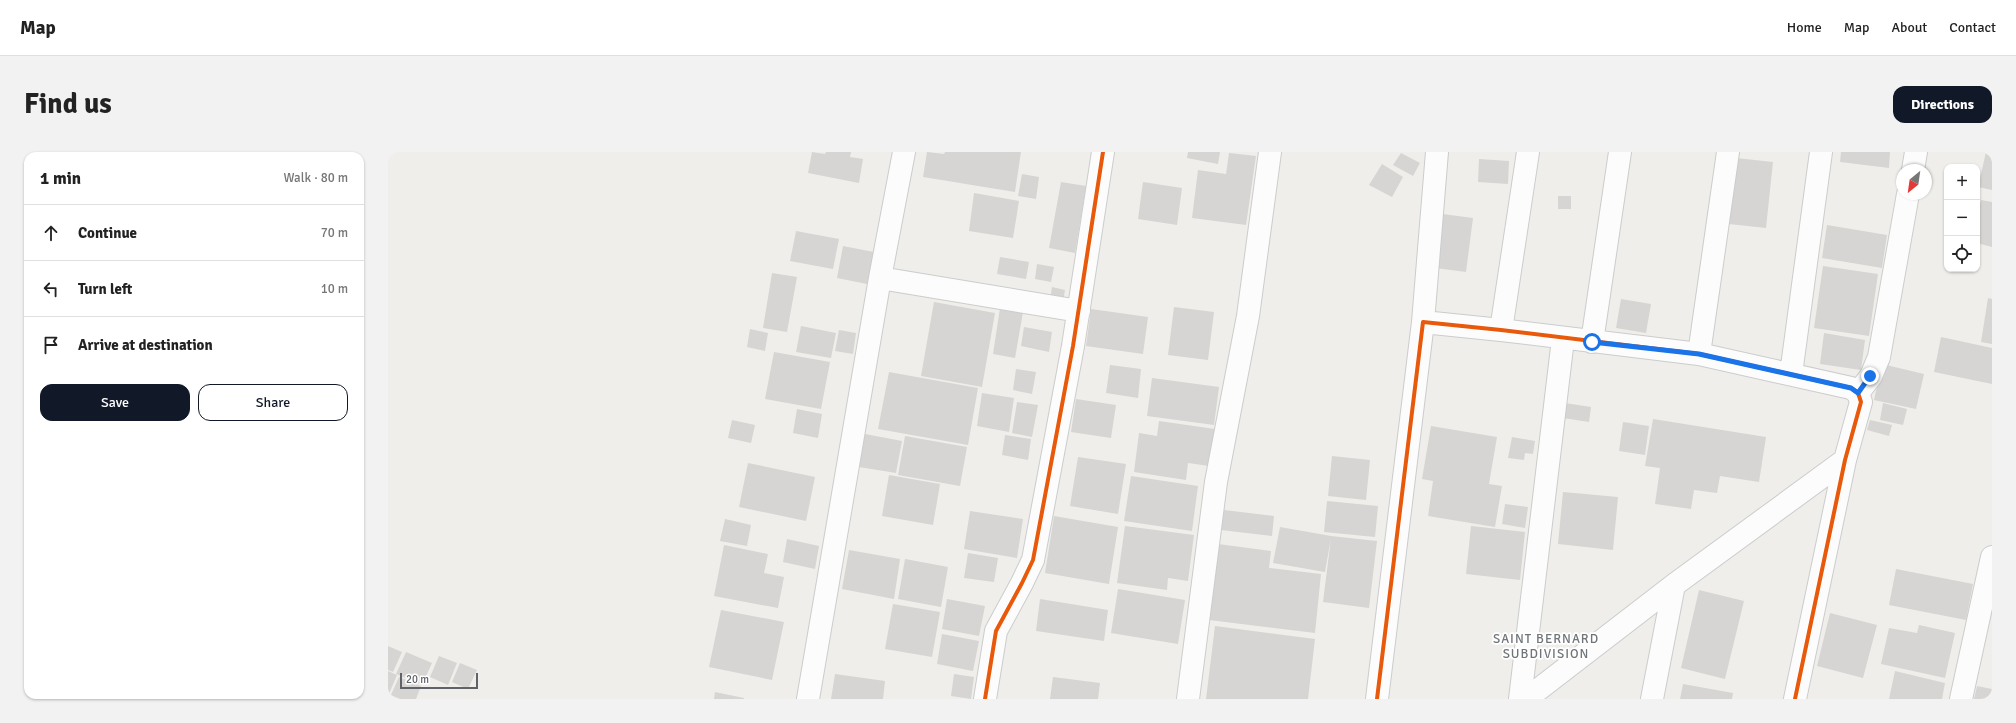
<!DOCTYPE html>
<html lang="en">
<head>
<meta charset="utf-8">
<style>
	body { margin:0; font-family:Signika,sans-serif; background:#f2f2f2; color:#222 }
	.controls { position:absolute; right:12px; top:12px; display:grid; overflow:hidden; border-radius:8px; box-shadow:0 1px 3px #0004 }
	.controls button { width:36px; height:36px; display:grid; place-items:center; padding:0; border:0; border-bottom:1px solid #e0e0e0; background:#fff; color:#222; font:20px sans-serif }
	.compass { position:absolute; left:1508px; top:12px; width:36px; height:36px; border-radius:50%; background:#fff; box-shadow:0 1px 3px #0004; rotate:209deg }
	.scale { position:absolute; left:12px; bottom:10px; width:78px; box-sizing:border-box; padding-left:4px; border:2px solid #5f6368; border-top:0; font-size:11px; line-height:14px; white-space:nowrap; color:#5f6368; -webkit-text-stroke:3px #fff; paint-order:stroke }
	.stop { position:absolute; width:12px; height:12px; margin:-9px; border:3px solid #1a73e8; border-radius:50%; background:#fff }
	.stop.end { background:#1a73e8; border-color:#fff; box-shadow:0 1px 4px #0008 }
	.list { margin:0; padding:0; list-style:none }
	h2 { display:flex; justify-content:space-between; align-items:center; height:52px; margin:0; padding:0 16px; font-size:17px }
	h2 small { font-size:13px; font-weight:400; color:#767676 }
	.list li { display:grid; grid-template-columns:26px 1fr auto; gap:12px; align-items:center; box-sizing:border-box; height:56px; padding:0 16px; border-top:1px solid #e0e0e0 }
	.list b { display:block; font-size:15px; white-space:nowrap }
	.list em { font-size:13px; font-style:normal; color:#767676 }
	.actions { display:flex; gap:8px; padding:12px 16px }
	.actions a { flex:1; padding:9px 0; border:1px solid #111827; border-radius:12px; text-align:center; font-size:14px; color:#111827 }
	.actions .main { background:#111827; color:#fff }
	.icon { flex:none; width:22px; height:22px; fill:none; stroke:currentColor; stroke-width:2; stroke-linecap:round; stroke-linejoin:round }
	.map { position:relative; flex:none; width:1604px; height:547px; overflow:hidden; border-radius:12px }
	header { display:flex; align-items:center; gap:24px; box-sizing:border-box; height:56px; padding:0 20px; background:#fff; border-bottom:1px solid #e0e0e0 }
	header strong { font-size:19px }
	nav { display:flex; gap:22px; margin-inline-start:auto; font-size:14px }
	.intro { display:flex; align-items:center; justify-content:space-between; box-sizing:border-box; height:96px; padding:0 24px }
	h1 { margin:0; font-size:28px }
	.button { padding:10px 18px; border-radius:12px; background:#111827; color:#fff; font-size:14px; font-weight:700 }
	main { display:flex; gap:24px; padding:0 24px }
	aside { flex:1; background:#fff; border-radius:12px; box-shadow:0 1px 3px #0004 }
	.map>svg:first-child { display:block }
</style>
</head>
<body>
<header>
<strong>Map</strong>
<nav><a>Home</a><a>Map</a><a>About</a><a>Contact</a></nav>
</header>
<div class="intro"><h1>Find us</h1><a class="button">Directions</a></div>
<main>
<aside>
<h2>1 min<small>Walk · 80 m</small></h2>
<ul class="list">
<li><svg class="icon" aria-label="ahead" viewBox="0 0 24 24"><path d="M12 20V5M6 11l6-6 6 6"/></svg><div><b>Continue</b></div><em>70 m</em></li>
<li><svg class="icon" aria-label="left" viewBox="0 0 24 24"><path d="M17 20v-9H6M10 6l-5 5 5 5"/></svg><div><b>Turn left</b></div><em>10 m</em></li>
<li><svg class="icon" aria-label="arrive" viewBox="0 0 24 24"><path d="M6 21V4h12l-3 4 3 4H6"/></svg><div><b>Arrive at destination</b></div></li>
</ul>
<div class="actions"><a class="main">Save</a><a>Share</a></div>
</aside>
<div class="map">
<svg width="1604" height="547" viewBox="0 0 1604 547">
	<rect width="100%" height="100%" fill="#efeeea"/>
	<path fill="#d6d5d3" d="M424 0 437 2 438 0H463L462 5 475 7 471 31 420 21Z
		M539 0 556 2 557 0H633L627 40 535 25Z
		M800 0H832L830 12 799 6Z
		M1453 0H1502L1501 16 1452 10Z
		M1598 0H1604V38L1590 35Z
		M841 1 868 4 858 73 804 66 810 18 838 22Z
		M1013 1 1032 11 1025 24 1005 13Z
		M1348 6 1385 10 1378 76 1341 72Z
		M1091 7 1121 9 1120 32 1090 30Z
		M994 12 1015 25 1004 45 981 33Z
		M634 22 651 25 648 47 630 44Z
		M673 30 698 34 687 101 661 96Z
		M755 30 794 36 789 73 750 67Z
		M586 41 631 49 625 86 581 79Z
		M1170 44H1183V57H1170Z
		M1593 48 1604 50V95L1589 91V63Z
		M1047 61 1085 66 1078 120 1040 115Z
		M1439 73 1499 83 1494 116 1434 106Z
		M408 79 451 87 445 117 402 109Z
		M455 94 486 100 479 132 449 126Z
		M612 105 641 110 638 127 609 122Z
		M649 112 666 115 663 130 647 127Z
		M1435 114 1490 122 1481 184 1426 176Z
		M384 121 409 125 399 180 375 176Z
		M664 135 677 138 675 151 662 148Z
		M1600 146 1604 147V192L1593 190Z
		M1233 147 1263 152 1258 181 1228 176Z
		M546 150 607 161 594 235 533 224Z
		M786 155 826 160 820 208 780 203Z
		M612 156 635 160 627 206 605 202Z
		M703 157 760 165 755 202 698 194Z
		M413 174 448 181 443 206 408 200Z
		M636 175 664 180 661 200 633 194Z
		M362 177 380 181 377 199 359 195Z
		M451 178 468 181 465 202 447 199Z
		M1436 181 1477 188 1473 218 1432 212Z
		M1553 185 1604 196V232L1546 220Z
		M386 200 442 210 433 257 377 247Z
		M1494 212 1536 222 1528 257 1486 248Z
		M722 213 753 217 750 246 718 241Z
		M628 217 648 220 644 242 625 238Z
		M501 220 590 236 580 293 490 277Z
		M764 226 831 235 826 273 759 264Z
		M594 241 626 246 621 280 589 274Z
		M688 247 728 253 723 286 683 280Z
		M629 250 650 253 644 285 624 281Z
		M1177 251 1203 255 1201 270 1175 266Z
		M1495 251 1519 257 1515 273 1492 268Z
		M409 257 434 262 430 286 405 281Z
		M1265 267 1378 285 1371 330 1332 324 1329 341 1306 338 1303 357 1267 352 1272 316 1257 314Z
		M344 268 367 273 363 291 340 286Z
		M1482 268 1504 273 1501 284 1479 278Z
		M771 269 827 277 821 314 800 311 798 328 746 320 751 281 769 284Z
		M1235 270 1261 274 1257 303 1231 299Z
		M1043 274 1109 285 1101 332 1114 334 1107 375 1040 364 1045 329 1034 327Z
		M477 282 514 289 508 321 471 315Z
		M617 283 643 287 640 308 614 303Z
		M517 284 579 295 572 334 510 323Z
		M1124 285 1147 289 1145 302 1137 301 1136 308 1120 306Z
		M944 304 982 308 978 348 940 344Z
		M690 305 738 312 730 362 682 354Z
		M360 311 427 325 418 369 351 355Z
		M501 323 552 332 545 373 494 364Z
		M743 324 810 334 804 379 736 369Z
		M1175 340 1230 345 1225 398 1170 392Z
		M939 349 990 354 987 385 936 380Z
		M1117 352 1140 355 1137 376 1114 372Z
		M836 358 886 364 884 384 833 378Z
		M582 359 635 367 629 406 576 397Z
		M666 364 730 375 721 432 657 421Z
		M337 367 363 373 359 394 332 389Z
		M737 374 806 383 800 429 780 426 779 438 729 431Z
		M1083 374 1137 380 1132 428 1078 422Z
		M892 375 943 384 989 389 981 456 935 450 943 386 937 420 885 411Z
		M399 387 431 394 427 417 395 410Z
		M830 392 883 399 881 416 933 422 927 481 821 468Z
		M336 393 380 402 376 421 396 425 390 456 326 444Z
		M461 398 512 407 506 447 454 437Z
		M580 401 610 406 606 430 576 426Z
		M517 407 560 415 553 455 510 447Z
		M1508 417 1585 432 1578 468 1501 453Z
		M730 437 797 448 790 492 723 481Z
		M1311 438 1356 449 1337 527 1293 516Z
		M559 447 597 454 591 484 554 477Z
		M652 447 720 458 716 489 648 479Z
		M505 452 552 460 544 505 497 497Z
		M333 458 396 470 384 528 321 515Z
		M1442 461 1489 473 1475 526 1429 514Z
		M1531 473 1567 481 1557 526 1493 512 1501 476 1529 481Z
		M827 474 927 487 920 547H818Z
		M554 482 591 489 585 519 549 512Z
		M0 494 14 500 5 520 0 518Z
		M18 500 44 511 34 533 8 522Z
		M51 504 69 511 60 533 42 525Z
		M72 511 89 518 80 537 64 530Z
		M0 519 9 523 0 544Z
		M1507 519 1557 531 1554 547H1501Z
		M447 522 497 529 495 547H443Z
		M566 522 586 525 583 547 563 544Z
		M11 525 33 534 28 547H12L3 543Z
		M665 525 712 531 710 547H662Z
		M1295 532 1345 541 1344 547H1292Z
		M1589 534 1604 537V547H1586Z
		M327 540 356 546V547H326Z"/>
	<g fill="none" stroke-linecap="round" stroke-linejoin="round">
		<defs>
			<path id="street" d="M1525 18 1528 0
				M492 126 691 159
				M1035 170 1049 0
				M1113 178 1140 0
				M1204 190 1232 0
				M1311 202 1340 0
				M1403 222 1433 0
				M1470 241 1483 224 1491 205 1520 42
				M420 547 492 126 516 0
				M597 547 608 479 634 431 645 408 685 194 715 0
				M800 547 828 330 860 164 882 0
				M989 547 1035 170 1113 178 1311 202 1463 236 1470 241 1473 250 1457 308 1407 547
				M1132 547 1175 187
				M1138 547 1286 433 1457 308
				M1264 547 1286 433
				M1573 547 1604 405"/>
		</defs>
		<use href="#street" stroke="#cbcccc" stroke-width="24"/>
		<use href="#street" stroke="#fdfcfc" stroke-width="22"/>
		<defs>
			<path id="cycleway" d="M597 547 608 479 634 431 645 408 685 194 715 0
				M989 547 1035 170 1113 178 1311 202 1463 236 1470 241 1473 250 1457 308 1407 547"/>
		</defs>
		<use href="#cycleway" stroke="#fff" stroke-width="6"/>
		<use href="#cycleway" stroke="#e8590c" stroke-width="4"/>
	</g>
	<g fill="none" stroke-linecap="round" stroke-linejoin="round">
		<path stroke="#1a73e8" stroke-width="5" d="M1204 190 1311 202 1463 236 1470 241 1482 224"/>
	</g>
	<g text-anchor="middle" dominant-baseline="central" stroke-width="3.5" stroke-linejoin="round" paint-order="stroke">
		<g font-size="13" letter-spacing="1" fill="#70757a" stroke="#fff">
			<text x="1158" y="487">SAINT BERNARD<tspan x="1158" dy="15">SUBDIVISION</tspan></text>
		</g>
	</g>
</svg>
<div class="controls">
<button>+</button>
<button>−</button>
<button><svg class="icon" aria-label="locate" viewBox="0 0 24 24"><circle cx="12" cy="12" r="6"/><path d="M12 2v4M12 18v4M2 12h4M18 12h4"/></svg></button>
</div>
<svg class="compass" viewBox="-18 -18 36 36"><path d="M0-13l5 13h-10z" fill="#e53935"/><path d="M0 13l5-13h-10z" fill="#767676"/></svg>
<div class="scale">20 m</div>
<div class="stop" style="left:1204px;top:190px"></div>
<div class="stop end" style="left:1482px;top:224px"></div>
</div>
</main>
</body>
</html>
